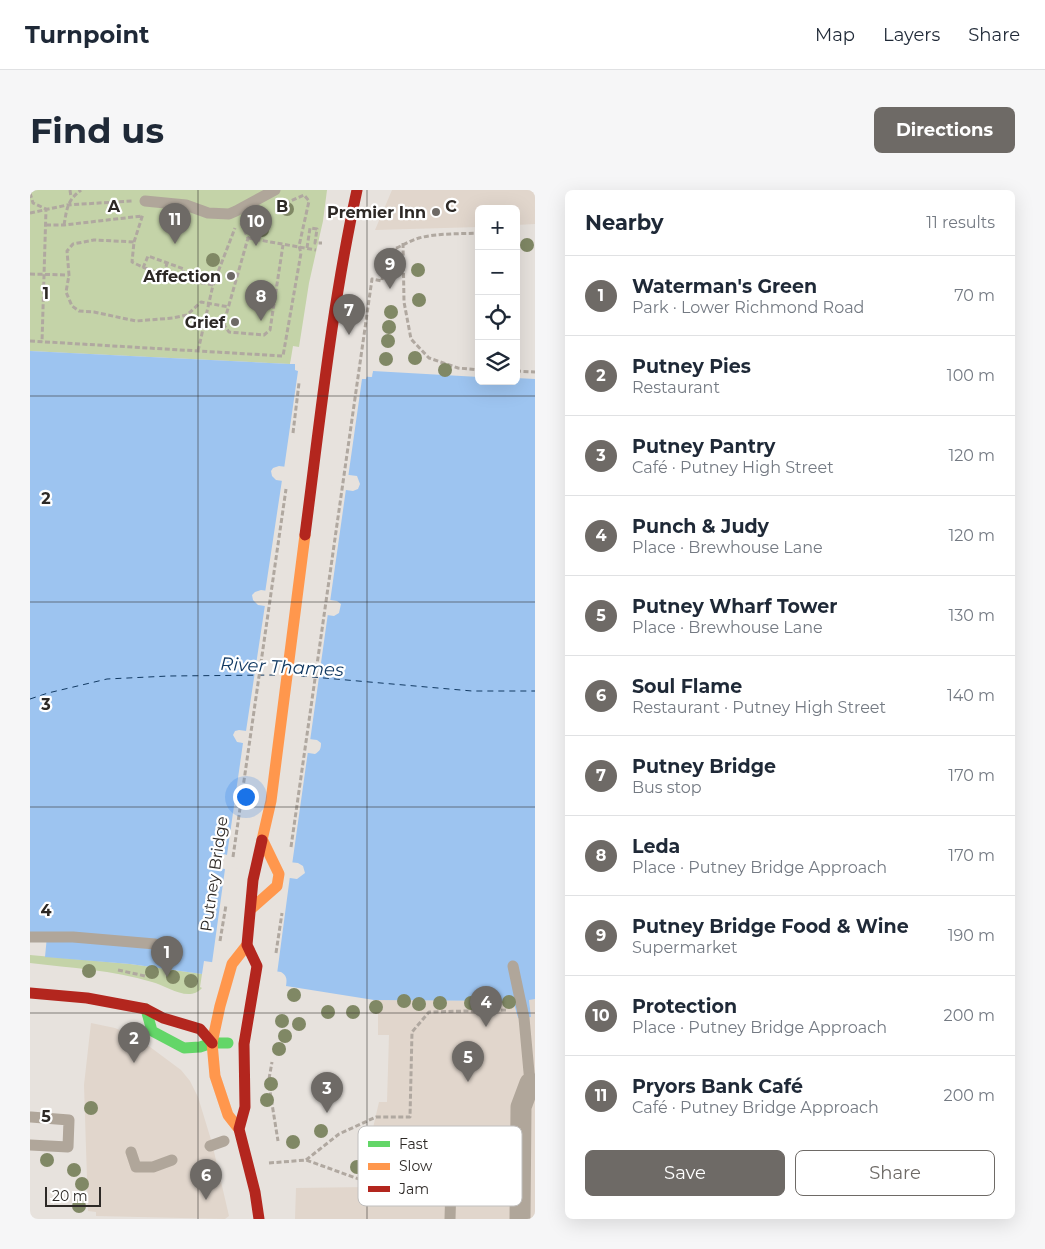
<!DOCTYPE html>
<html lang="en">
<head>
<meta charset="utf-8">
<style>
	body { margin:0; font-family:Montserrat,sans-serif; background:#f6f6f7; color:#1f2937 }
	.controls { position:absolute; right:15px; top:15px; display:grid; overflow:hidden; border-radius:8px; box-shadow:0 5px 20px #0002 }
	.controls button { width:45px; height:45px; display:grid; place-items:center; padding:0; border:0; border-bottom:1px solid #e0e1e3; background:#fff; color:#1f2937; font:25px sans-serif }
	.scale { position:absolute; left:15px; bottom:12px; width:56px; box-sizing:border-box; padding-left:5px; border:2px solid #2d2926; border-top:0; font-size:14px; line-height:18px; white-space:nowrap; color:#2d2926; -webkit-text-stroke:4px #fff; paint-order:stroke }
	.you { position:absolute; left:215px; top:606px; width:18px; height:18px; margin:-12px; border:4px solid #fff; border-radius:50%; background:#1a73e8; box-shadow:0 0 0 8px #1a73e833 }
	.badge { display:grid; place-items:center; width:32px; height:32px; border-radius:50%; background:#6e6a66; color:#fff; font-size:16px; font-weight:700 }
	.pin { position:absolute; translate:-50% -41px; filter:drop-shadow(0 1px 2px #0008) }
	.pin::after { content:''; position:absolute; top:26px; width:18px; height:15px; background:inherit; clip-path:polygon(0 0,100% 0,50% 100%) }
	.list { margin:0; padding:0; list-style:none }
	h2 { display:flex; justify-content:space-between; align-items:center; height:65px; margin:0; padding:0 20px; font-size:21px }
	h2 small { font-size:16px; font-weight:400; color:#747a83 }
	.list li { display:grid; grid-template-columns:32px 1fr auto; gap:15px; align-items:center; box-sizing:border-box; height:80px; padding:0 20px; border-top:1px solid #e0e1e3 }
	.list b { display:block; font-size:19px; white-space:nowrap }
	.list p { margin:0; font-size:16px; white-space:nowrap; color:#747a83 }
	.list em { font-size:16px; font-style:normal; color:#747a83 }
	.actions { display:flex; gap:10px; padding:15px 20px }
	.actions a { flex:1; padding:11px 0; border:1px solid #6e6a66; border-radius:8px; text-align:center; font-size:18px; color:#6e6a66 }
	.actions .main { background:#6e6a66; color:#fff }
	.icon { flex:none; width:28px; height:28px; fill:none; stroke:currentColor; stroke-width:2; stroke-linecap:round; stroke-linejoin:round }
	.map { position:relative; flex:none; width:505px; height:1029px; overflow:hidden; border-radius:8px }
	header { display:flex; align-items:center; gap:30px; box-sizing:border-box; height:70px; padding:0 25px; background:#fff; border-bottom:1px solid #e0e1e3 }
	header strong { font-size:24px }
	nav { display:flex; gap:28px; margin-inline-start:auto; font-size:18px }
	.intro { display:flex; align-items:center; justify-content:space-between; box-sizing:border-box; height:120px; padding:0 30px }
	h1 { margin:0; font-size:35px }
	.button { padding:12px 22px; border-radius:8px; background:#6e6a66; color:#fff; font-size:18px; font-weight:700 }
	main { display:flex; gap:30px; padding:0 30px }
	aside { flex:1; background:#fff; border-radius:8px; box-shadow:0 5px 20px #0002 }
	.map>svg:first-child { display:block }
</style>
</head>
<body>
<header>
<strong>Turnpoint</strong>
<nav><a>Map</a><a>Layers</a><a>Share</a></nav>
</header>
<div class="intro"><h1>Find us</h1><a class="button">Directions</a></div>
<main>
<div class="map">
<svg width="505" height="1029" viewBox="0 0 505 1029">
	<rect width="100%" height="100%" fill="#e7e2dd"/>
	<path fill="#e1d6cc" d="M362 0H505V34L486 35V19H449V37L345 40Z
		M499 809H505V1029H265L266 998 337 997 338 944H343V938L349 912H357L359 845H348V824L344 821V810L483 811 488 828 501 827Z
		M61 833 85 838 108 848 151 880 160 891 168 907 182 953 199 1026 195 1029 66 1026V1022L58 1021 54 895Z"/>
	<path fill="#c4d3a8" d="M0 0H297L293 31 279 93 269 157 263 156 260 174 0 161Z
		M0 765 100 774 172 784 170 797 172 798C159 813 137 796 122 792 83 780 41 778 0 773Z"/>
	<path fill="#9dc4f0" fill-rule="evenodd" d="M0 161 260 174H265V180L341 187 343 181 449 187V191H486V188L505 189V809L499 810 501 827 488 828 483 811 344 810 256 796C257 789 257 786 251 782L174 771 172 784 100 774 15 767 17 746 0 744ZM249 276 327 286 330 294 328 299 323 301 246 290 242 286 241 281 243 278ZM231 400 307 411 311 414 309 423 304 426 228 415 223 410 222 405 225 402ZM209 540 287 550 291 553C291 559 290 561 285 564L207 552 203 545 205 541ZM192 665 268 673 273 676 275 683 267 689 189 678 186 674 185 669 188 666Z"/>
	<path fill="#e7e2dd" d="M261 171 267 172 268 178 340 184V180L343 179 342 187 337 186 336 189H332L318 288 250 279H254L268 181 265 180V174H260Z
		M248 288 320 298 316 299 300 412 304 413 235 403 252 290Z
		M231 413 302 423H298L280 551 283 552 212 543V541H216L235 415Z
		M211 550 282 561H278L262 675 193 667 194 664 197 665 213 553 211 552Z
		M192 676 264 686H260L247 784 178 774 182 773 195 679 192 678Z"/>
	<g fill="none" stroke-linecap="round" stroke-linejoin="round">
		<path stroke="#123a63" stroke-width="1" stroke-dasharray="6 5" stroke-linecap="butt" d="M271 486 442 501H505
			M0 509 18 503 77 489 139 486 245 485"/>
		<path stroke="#b0a8a0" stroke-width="3" stroke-dasharray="5 2.5" stroke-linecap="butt" d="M40 0 41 7
			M0 3 3 13 16 19 12 152
			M0 23 37 15 102 11
			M211 33 218 48 195 129 194 135 199 142 234 145 240 140 253 55
			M16 35H34L112 26
			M34 35C37 18 37 11 51 0
			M218 48 286 60
			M104 52 113 24
			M373 53 374 112 381 149 399 168 428 178 449 180
			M277 58 280 38 287 39 285 53H292
			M352 63C364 61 376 52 389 48 408 43 429 44 449 43
			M113 78 118 66 154 79 151 89
			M0 84 39 85
			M134 84 137 73
			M183 95C156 90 127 85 102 72L104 52 64 50 43 54 37 61 39 85 36 102 42 116 49 121 64 122 106 131 143 128 157 125 171 112 199 117
			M0 151 253 166 271 63 269 56 279 11 274 5 254 14
			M168 161 183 95 205 38
			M486 181 505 182
			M263 243 269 193
			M261 657 342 89 352 91 353 79H363L367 71 365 57
			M203 667 256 299
			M190 751 196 715
			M246 763 252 723
			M88 780 115 786
			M239 889 242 872
			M239 895 248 951
			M276 970 309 944 346 927H380L382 842 399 822 476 820V822
			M239 973 276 970 337 992 406 993"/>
		<path stroke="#b0a69a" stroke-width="11" d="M115 11 156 15 178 23 199 24 206 21 245 0
			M0 747H43L125 754
			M483 776 494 828 500 893
			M0 955 38 957 39 930 1 927
			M180 956 194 951
			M101 962 106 977H123L142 970
			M431 971 490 963
			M420 1029 421 995 434 989 490 988"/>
		<path stroke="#b0a69a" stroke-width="21" d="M490 1029 491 917 500 893"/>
		<path stroke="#63d668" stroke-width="11" d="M116 819 122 841 154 858 170 857 182 853H198"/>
		<path stroke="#ff974d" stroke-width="11" d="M232 650 241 611 275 345
			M222 718 247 696 249 684 233 651
			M209 939 198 925 185 886 182 853 190 816 202 774 217 755"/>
		<path stroke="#b3261e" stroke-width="11" d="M275 345C290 230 302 114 327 0
			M0 803 57 808 116 819 133 828 170 839 182 853
			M229 1029 225 1002 209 939 215 917 214 854 227 776 217 755 223 690 232 650"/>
	</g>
	<g fill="#808865">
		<circle cx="257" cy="19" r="7"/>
		<circle cx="232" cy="40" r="7"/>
		<circle cx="497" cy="55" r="7"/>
		<circle cx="183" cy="70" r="7"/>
		<circle cx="388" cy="80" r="7"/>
		<circle cx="389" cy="110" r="7"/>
		<circle cx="361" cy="122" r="7"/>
		<circle cx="359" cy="137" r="7"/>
		<circle cx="358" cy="151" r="7"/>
		<circle cx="385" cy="168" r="7"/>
		<circle cx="356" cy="169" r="7"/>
		<circle cx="415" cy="180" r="7"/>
		<circle cx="59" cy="781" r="7"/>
		<circle cx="122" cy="782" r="7"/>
		<circle cx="143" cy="787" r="7"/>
		<circle cx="161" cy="791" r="7"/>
		<circle cx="264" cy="805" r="7"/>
		<circle cx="374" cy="811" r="7"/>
		<circle cx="479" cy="812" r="7"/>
		<circle cx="410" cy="813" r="7"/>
		<circle cx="441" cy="813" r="7"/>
		<circle cx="461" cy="813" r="7"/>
		<circle cx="389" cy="814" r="7"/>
		<circle cx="346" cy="817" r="7"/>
		<circle cx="298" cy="822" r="7"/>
		<circle cx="323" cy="822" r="7"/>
		<circle cx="252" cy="831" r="7"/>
		<circle cx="269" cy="834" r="7"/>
		<circle cx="255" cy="846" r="7"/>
		<circle cx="249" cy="859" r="7"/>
		<circle cx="241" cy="894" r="7"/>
		<circle cx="237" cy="910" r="7"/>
		<circle cx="61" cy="918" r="7"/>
		<circle cx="291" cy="941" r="7"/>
		<circle cx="263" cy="952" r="7"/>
		<circle cx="17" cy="970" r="7"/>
		<circle cx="327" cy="977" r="7"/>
		<circle cx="44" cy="980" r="7"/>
		<circle cx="52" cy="994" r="7"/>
		<circle cx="49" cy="1016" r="7"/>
	</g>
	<path fill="none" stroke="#2d2926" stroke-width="1" stroke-opacity="0.55" d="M168 0V1029M337 0V1029M0 206H505M0 412H505M0 617H505M0 823H505"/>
	<g fill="#6e6a66" stroke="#fff" stroke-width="2">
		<circle cx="406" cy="22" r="5"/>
		<circle cx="201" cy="86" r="5"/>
		<circle cx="205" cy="132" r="5"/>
	</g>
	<g text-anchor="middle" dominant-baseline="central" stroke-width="4.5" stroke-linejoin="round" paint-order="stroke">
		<g font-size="16" font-weight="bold" fill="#2d2926" stroke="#fff" text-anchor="end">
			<text x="396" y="22">Premier Inn</text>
			<text x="191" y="86">Affection</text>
			<text x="195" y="132">Grief</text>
		</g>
		<g font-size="16" fill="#2d2926" stroke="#fff">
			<text transform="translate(184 684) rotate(-82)">Putney Bridge</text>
		</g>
		<g font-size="18" font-style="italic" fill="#123a63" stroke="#fff">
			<text transform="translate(252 477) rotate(3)">River Thames</text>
		</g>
	</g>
	<rect x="328" y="936" width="164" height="80" rx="8" fill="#fff" stroke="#c0bfbe" stroke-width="1"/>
	<rect x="338" y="951" width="22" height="6" fill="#63d668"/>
	<rect x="338" y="973" width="22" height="7" fill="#ff974d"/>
	<rect x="338" y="996" width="22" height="6" fill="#b3261e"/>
	<g font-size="14" fill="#2d2926">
		<text x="369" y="959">Fast</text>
		<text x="369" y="981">Slow</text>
		<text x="369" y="1004">Jam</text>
	</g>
	<g font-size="16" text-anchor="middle" font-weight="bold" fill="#2d2926" stroke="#fff" stroke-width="4.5" stroke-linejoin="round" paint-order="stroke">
		<text x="84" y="22">A</text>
		<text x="252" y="22">B</text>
		<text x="421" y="22">C</text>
		<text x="16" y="109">1</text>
		<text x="16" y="314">2</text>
		<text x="16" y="520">3</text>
		<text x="16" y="726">4</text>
		<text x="16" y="932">5</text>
	</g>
</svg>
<div class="controls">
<button>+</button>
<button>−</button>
<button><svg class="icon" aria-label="locate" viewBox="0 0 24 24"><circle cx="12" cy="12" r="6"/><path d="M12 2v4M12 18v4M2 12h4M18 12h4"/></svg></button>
<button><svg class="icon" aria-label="layers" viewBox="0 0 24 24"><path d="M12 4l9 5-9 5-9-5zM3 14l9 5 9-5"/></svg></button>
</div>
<div class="scale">20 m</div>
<div class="you"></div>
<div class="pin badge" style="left:137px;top:787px">1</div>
<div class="pin badge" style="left:104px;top:873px">2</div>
<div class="pin badge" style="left:297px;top:923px">3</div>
<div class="pin badge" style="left:456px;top:837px">4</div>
<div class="pin badge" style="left:438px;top:892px">5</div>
<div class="pin badge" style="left:176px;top:1010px">6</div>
<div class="pin badge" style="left:319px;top:145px">7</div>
<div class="pin badge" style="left:231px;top:131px">8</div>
<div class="pin badge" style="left:360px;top:99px">9</div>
<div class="pin badge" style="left:226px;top:56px">10</div>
<div class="pin badge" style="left:145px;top:54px">11</div>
</div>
<aside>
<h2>Nearby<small>11 results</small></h2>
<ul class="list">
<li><span class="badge">1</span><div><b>Waterman's Green</b><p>Park · Lower Richmond Road</p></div><em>70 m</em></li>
<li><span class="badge">2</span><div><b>Putney Pies</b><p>Restaurant</p></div><em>100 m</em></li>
<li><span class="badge">3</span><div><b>Putney Pantry</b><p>Café · Putney High Street</p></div><em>120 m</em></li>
<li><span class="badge">4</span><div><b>Punch &amp; Judy</b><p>Place · Brewhouse Lane</p></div><em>120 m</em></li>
<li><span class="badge">5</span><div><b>Putney Wharf Tower</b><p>Place · Brewhouse Lane</p></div><em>130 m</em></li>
<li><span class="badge">6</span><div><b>Soul Flame</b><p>Restaurant · Putney High Street</p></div><em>140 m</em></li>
<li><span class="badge">7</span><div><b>Putney Bridge</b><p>Bus stop</p></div><em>170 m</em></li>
<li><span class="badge">8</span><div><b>Leda</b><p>Place · Putney Bridge Approach</p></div><em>170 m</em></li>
<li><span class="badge">9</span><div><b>Putney Bridge Food &amp; Wine</b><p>Supermarket</p></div><em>190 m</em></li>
<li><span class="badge">10</span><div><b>Protection</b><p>Place · Putney Bridge Approach</p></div><em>200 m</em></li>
<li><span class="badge">11</span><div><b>Pryors Bank Café</b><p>Café · Putney Bridge Approach</p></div><em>200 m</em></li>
</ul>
<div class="actions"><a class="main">Save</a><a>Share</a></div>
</aside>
</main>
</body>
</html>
